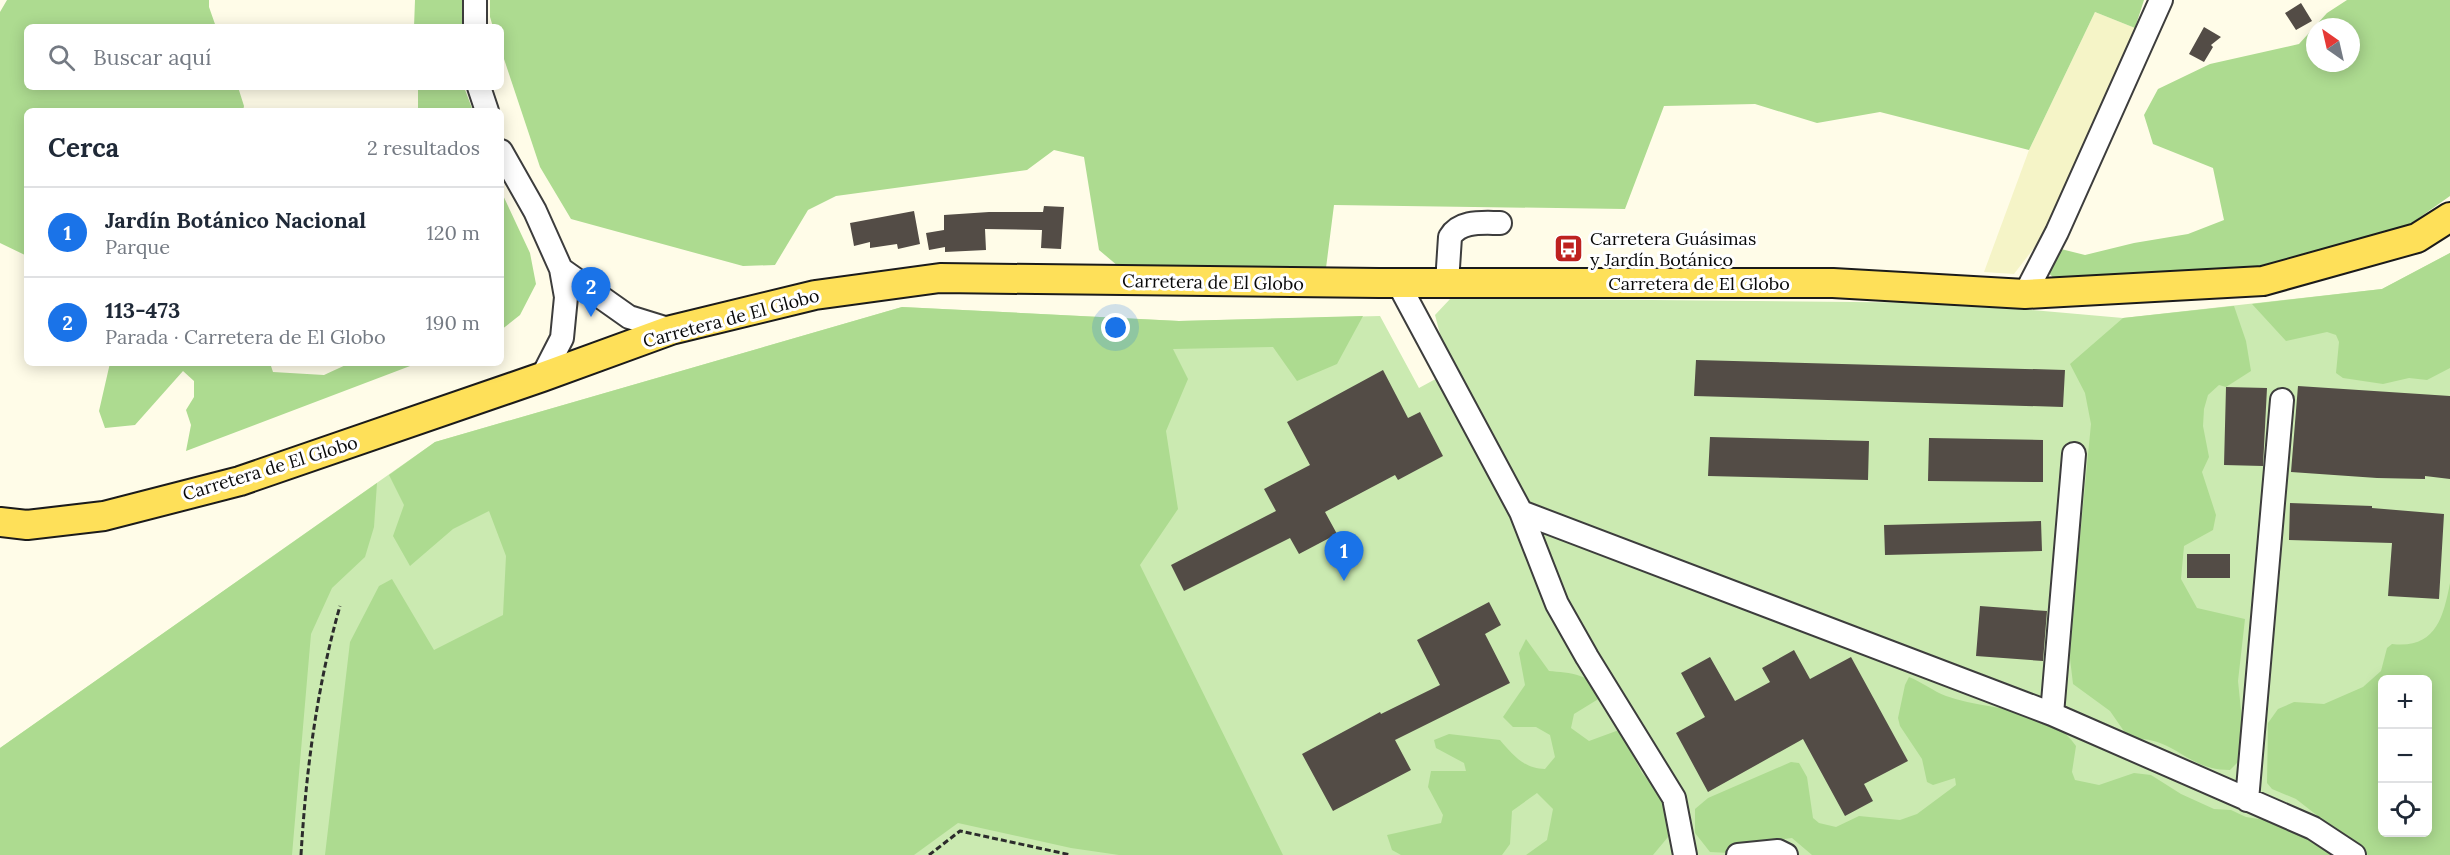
<!DOCTYPE html>
<html lang="es">
<head>
<meta charset="utf-8">
<style>
	body { margin:0; font-family:Lora,serif; background:#f6f6f7; color:#1f2937 }
	.controls { position:absolute; right:18px; bottom:18px; display:grid; overflow:hidden; border-radius:9px; box-shadow:0 3px 15px #0003 }
	.controls button { width:54px; height:54px; display:grid; place-items:center; padding:0; border:0; border-bottom:2px solid #e0e1e3; background:#fff; color:#1f2937; font:30px sans-serif }
	.compass { position:absolute; left:2306px; top:18px; width:54px; height:54px; border-radius:50%; background:#fff; box-shadow:0 3px 15px #0003; rotate:326deg }
	.you { position:absolute; left:1116px; top:328px; width:21px; height:21px; margin:-15px; border:4px solid #fff; border-radius:50%; background:#1a73e8; box-shadow:0 0 0 9px #1a73e833 }
	.badge { display:grid; place-items:center; width:39px; height:39px; border-radius:50%; background:#1a73e8; color:#fff; font-size:20px; font-weight:700 }
	.pin { position:absolute; translate:-50% -50px; filter:drop-shadow(0 2px 3px #0008) }
	.pin::after { content:''; position:absolute; top:32px; width:21px; height:18px; background:inherit; clip-path:polygon(0 0,100% 0,50% 100%) }
	.list { margin:0; padding:0; list-style:none }
	h2 { display:flex; justify-content:space-between; align-items:center; height:78px; margin:0; padding:0 24px; font-size:26px }
	h2 small { font-size:20px; font-weight:400; color:#747a83 }
	.list li { display:grid; grid-template-columns:39px 1fr auto; gap:18px; align-items:center; box-sizing:border-box; height:90px; padding:0 24px; border-top:2px solid #e0e1e3 }
	.list b { display:block; font-size:22px; white-space:nowrap }
	.list p { margin:0; font-size:20px; white-space:nowrap; color:#747a83 }
	.list em { font-size:20px; font-style:normal; color:#747a83 }
	.icon { flex:none; width:33px; height:33px; fill:none; stroke:currentColor; stroke-width:2; stroke-linecap:round; stroke-linejoin:round }
	.map { position:relative; flex:none; width:2450px; height:855px; overflow:hidden }
	.search { position:absolute; background:#fff; box-shadow:0 3px 15px #0003; left:24px; top:24px; width:480px; height:66px; display:flex; align-items:center; gap:15px; box-sizing:border-box; padding:0 21px; border-radius:9px; color:#747a83; font-size:22px }
	.panel { position:absolute; background:#fff; box-shadow:0 3px 15px #0003; left:24px; top:108px; width:480px; height:258px; border-radius:9px }
	.map>svg:first-child { display:block }
</style>
</head>
<body>
<div class="map">
<svg width="2450" height="855" viewBox="0 0 2450 855">
	<rect width="100%" height="100%" fill="#fffce8"/>
	<path fill="#f5f4c7" d="M2095 12 2135 28 2047 231 2014 274 1984 272 2029 150Z"/>
	<path fill="#cbeab1" fill-rule="evenodd" d="M2450 253V855H0V748L435 442 902 307 1179 321 1380 316 1419 388 1454 369 1444 349 1435 315 1451 298 1952 303 2123 318 2382 289ZM2382 680H2428V832H2382Z"/>
	<path fill="#addb90" fill-rule="evenodd" d="M7 0H209V7L216 27H27V87H238L244 106 243 111H27V256L0 243V12Z
		M415 0H468L466 27H414Z
		M490 0H2144L2135 28 2095 12 2029 150 1880 112 1817 123 1755 104 1664 106 1625 209 1334 205 1326 268 1118 266 1099 250 1084 157 1054 150 1027 170 836 196 808 210 775 265 743 266 571 219 540 167 501 50V27H493L490 17Z
		M2347 0H2450V196L2402 230 2261 274 2056 280 2043 268 2057 248 2085 255 2134 243 2188 234 2224 220 2213 168 2153 144 2144 115 2158 89 2210 64 2299 44 2327 13ZM2315 27H2351V63H2315Z
		M418 87H464L473 111H418Z
		M501 191 530 253 536 284 520 315 501 330Z
		M2450 253V368L2427 380 2409 378 2383 384 2343 378 2336 373 2339 342 2336 335 2327 332 2286 341 2252 304 2382 289Z
		M2234 306 2246 341 2251 371 2226 387 2219 385 2208 395 2204 409 2203 426 2209 457 2202 472 2216 515 2213 530 2184 546 2181 579 2197 608 2245 619 2238 681 2243 730 2240 760 2230 770C2198 770 2187 754 2160 743 2151 739 2138 739 2128 737L2110 711 2073 684 2069 650 2091 424 2085 393 2070 364 2123 318Z
		M902 307 1179 321 1363 316 1337 364 1297 381 1273 347 1173 349 1188 379 1166 431 1178 509 1140 565 1283 855H1119L1071 848 958 823 914 855H325L350 642 379 586 392 579 434 650 503 615 506 556 489 511 453 529 410 566 393 536 404 505 389 475 435 442Z
		M110 363H270L273 372 324 375 350 363H418L186 451 191 425 186 410 194 397V381L183 371 135 425 105 428 99 411Z
		M377 483 374 527 365 557 332 588 311 634 292 855H0V748Z
		M2450 583V855H2368L2296 799 2272 789 2267 783 2268 723 2278 709 2294 702 2324 704 2363 687 2381 671 2387 648 2392 644C2435 649 2443 619 2450 583ZM2382 680H2428V832H2382Z
		M1526 639 1549 671C1568 673 1596 673 1600 698L1574 714 1571 728 1589 741 1619 730 1642 773 1670 805 1668 837 1653 855H1526L1547 840 1553 809 1537 793 1512 811 1510 844 1502 855H1401L1392 850 1387 835 1441 823 1443 815 1428 787 1431 771H1466L1464 763 1436 748 1434 740 1449 734 1500 740C1512 754 1524 769 1545 769L1555 757 1550 735 1536 727H1513L1503 717 1525 685 1519 653Z
		M1909 677C1922 682 1933 691 1946 696 1989 712 2047 704 2076 746L2072 772 2075 780 2099 785 2134 773 2151 775 2181 794 2214 809 2231 810 2246 817 2289 824 2334 855H1812L1792 838 1768 841 1730 853 1710 852 1695 833V809L1708 798 1791 762 1799 763 1807 777 1813 818 1819 823 1836 827 1859 816 1900 820 1917 814 1956 785 1955 778 1933 785 1927 782 1922 759 1900 726 1898 718 1905 685Z"/>
	<path fill="#534c46" d="M2301 3 2312 21 2296 30 2285 13Z
		M2204 27 2221 37 2211 45 2213 47 2204 62 2189 54Z
		M1044 206 1064 207 1061 249 1041 248 1042 230 985 229 986 250 945 252V247L929 250 926 233 944 230V215L989 212H1043Z
		M914 211 920 244 898 249 897 244 870 248V242L854 246 850 223Z
		M1696 360 2065 370 2063 407 1694 396Z
		M1383 370 1408 418 1420 412 1443 456 1398 480 1395 475 1325 512 1337 534 1299 554 1290 538 1184 591 1171 565 1276 511 1264 489 1310 465 1287 422Z
		M2298 386 2450 396V479L2425 476V479L2377 478 2291 472Z
		M2226 387 2267 388 2263 466 2224 465Z
		M1710 437 1869 441 1868 480 1708 476Z
		M1929 438 2043 440V482L1928 481Z
		M2290 503 2372 506V508L2444 514 2439 599 2388 596 2392 543 2289 540Z
		M2041 521 2042 551 1885 555 1884 525Z
		M2187 554H2230V578H2187Z
		M1489 602 1501 625 1485 634 1510 683 1395 740 1411 770 1333 811 1302 754 1380 712 1381 714 1440 685 1417 640Z
		M1980 606 2047 611 2043 661 1976 656Z
		M1794 650 1810 679 1851 657 1908 761 1864 784 1873 801 1845 816 1803 739 1708 792 1676 733 1705 717 1681 673 1710 657 1735 701 1770 682 1762 668Z"/>
	<g fill="none" stroke-linecap="round" stroke-linejoin="round">
		<defs>
			<path id="minor" d="M475 27V0
				M479 87 487 111
				M501 151 535 211 561 269 566 297 562 338 542 377
				M561 269 629 317 671 330
				M1398 283 1521 512 1557 604 1587 657 1674 798 1685 855
				M1447 283 1450 237C1460 220 1483 223 1500 223
				M2025 294 2057 232 2161 0
				M1521 512 2052 714 2313 828 2354 855
				M2052 714 2074 454
				M2247 800 2282 400
				M1738 855 1778 851 1786 855"/>
			<path id="major" d="M0 522 27 525 104 516 240 481 542 377 671 330 815 295 940 278 1379 283H1833L2025 294 2263 281 2417 238 2450 217"/>
		</defs>
		<use href="#minor" stroke="#3d3d3d" stroke-width="26"/>
		<use href="#major" stroke="#1b1b1b" stroke-width="32"/>
		<path stroke="#2c2c2c" stroke-width="3" stroke-dasharray="6 3" stroke-linecap="butt" d="M301 855C306 771 317 686 340 606
			M929 855 960 831 1071 855"/>
		<use href="#minor" stroke="#fff" stroke-width="22"/>
		<use href="#major" stroke="#fee059" stroke-width="28"/>
	</g>
	<defs>
		<symbol id="bus-square" viewBox="-11 -11 22 22"><rect x="-9" y="-9" width="18" height="18" rx="4" fill="#be211f" stroke="#fff"/><path d="M-5-6H5V4H4V6H2V4H-2V6H-4V4H-5ZM-3.5-4V0h7V-4ZM-3.5 1.2v1.5H-2V1.2ZM2 1.2v1.5H3.5V1.2Z" fill="#fff"/></symbol>
	</defs>
	<g fill-rule="evenodd">
		<use href="#bus-square" x="1552" y="232" width="33" height="33"/>
	</g>
	<g text-anchor="middle" dominant-baseline="central" stroke-width="6" stroke-linejoin="round" paint-order="stroke">
		<g font-size="18" fill="#0a0a0a" stroke="#fff" text-anchor="start">
			<text x="1590" y="238">Carretera Guásimas<tspan x="1590" dy="21">y Jardín Botánico</tspan></text>
		</g>
		<g font-size="18" fill="#0a0a0a" stroke="#fff">
			<text transform="translate(1213 282) rotate(1)">Carretera de El Globo</text>
			<text x="1699" y="283">Carretera de El Globo</text>
			<text transform="translate(731 318) rotate(-15)">Carretera de El Globo</text>
			<text transform="translate(270 468) rotate(-17)">Carretera de El Globo</text>
		</g>
	</g>
</svg>
<div class="controls">
<button>+</button>
<button>−</button>
<button><svg class="icon" aria-label="locate" viewBox="0 0 24 24"><circle cx="12" cy="12" r="6"/><path d="M12 2v4M12 18v4M2 12h4M18 12h4"/></svg></button>
</div>
<svg class="compass" viewBox="-18 -18 36 36"><path d="M0-13l5 13h-10z" fill="#e53935"/><path d="M0 13l5-13h-10z" fill="#747a83"/></svg>
<div class="you"></div>
<div class="pin badge" style="left:1344px;top:581px">1</div>
<div class="pin badge" style="left:591px;top:317px">2</div>
<div class="search"><svg class="icon" aria-label="search" viewBox="0 0 24 24"><circle cx="10" cy="10" r="6"/><path d="M15 15l6 6"/></svg>Buscar aquí</div>
<section class="panel">
<h2>Cerca<small>2 resultados</small></h2>
<ul class="list">
<li><span class="badge">1</span><div><b>Jardín Botánico Nacional</b><p>Parque</p></div><em>120 m</em></li>
<li><span class="badge">2</span><div><b>113-473</b><p>Parada · Carretera de El Globo</p></div><em>190 m</em></li>
</ul>
</section>
</div>
</body>
</html>
